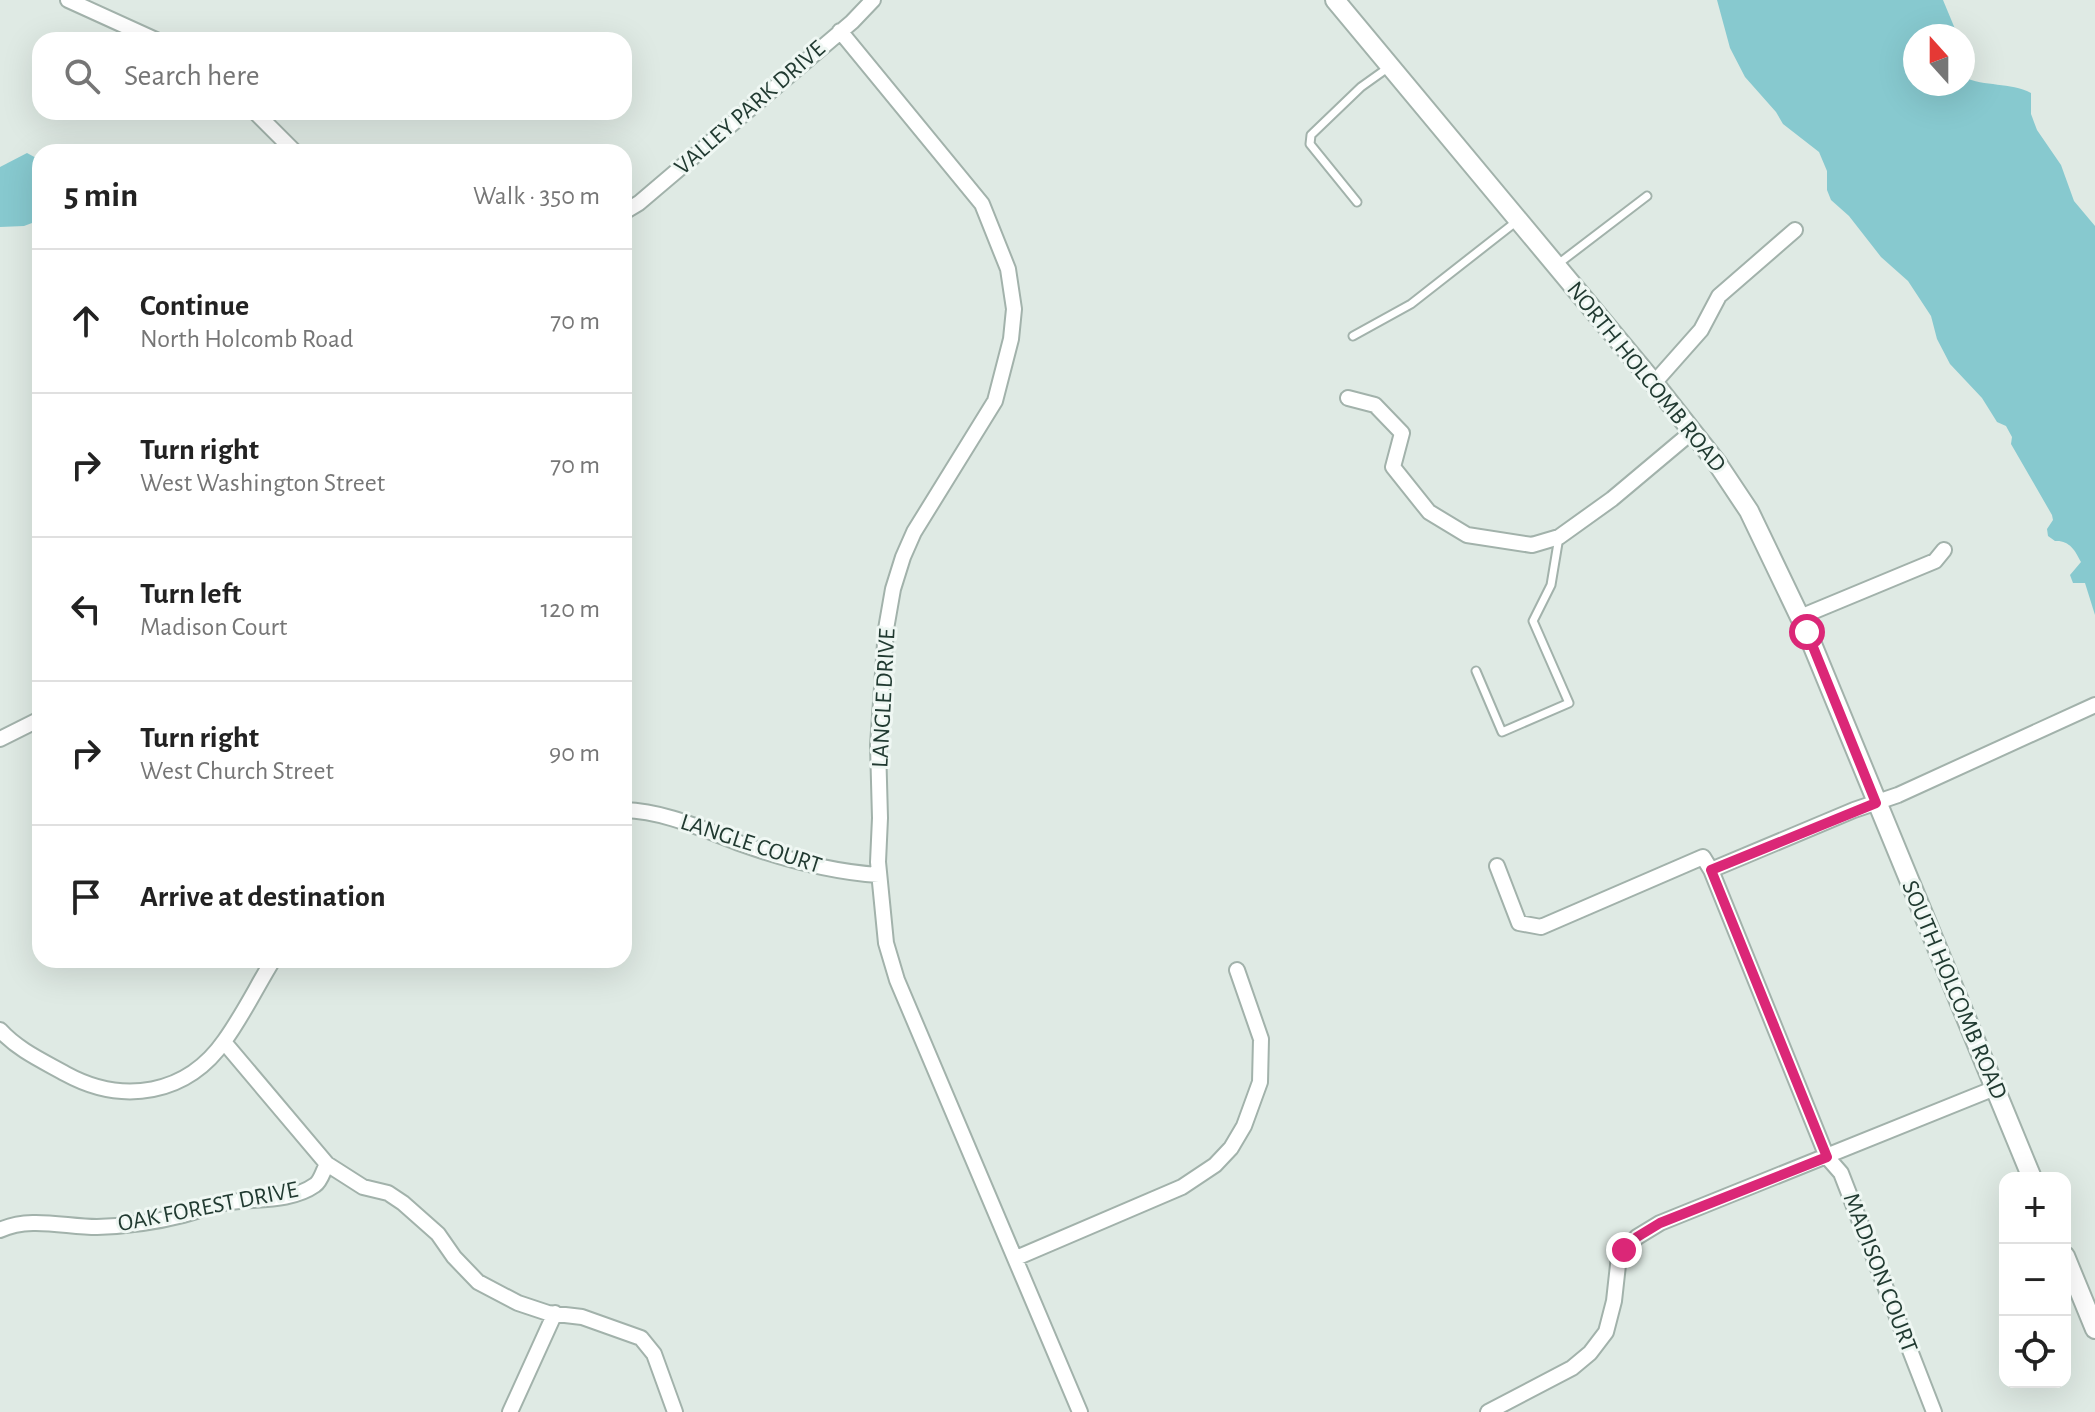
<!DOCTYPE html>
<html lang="en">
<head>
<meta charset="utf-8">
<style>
	body { margin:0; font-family:"Alegreya Sans",sans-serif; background:#f2f2f2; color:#222 }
	.controls { position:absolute; right:24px; bottom:24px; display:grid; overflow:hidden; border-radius:16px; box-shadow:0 8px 32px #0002 }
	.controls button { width:72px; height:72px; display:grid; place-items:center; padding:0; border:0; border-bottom:2px solid #e0e0e0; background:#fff; color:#222; font:40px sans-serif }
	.compass { position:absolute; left:1903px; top:24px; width:72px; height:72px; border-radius:50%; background:#fff; box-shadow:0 8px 32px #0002; rotate:339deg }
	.stop { position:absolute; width:24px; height:24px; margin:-18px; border:6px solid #db2777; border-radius:50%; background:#fff }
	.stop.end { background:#db2777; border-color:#fff; box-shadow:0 2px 8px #0008 }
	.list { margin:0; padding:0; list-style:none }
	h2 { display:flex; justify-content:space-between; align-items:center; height:104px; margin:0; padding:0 32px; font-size:34px }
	h2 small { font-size:26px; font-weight:400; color:#767676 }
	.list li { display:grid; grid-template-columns:52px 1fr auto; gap:24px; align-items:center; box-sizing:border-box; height:144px; padding:0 32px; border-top:2px solid #e0e0e0 }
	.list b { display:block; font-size:30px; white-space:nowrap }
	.list p { margin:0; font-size:26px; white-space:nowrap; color:#767676 }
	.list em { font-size:26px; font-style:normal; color:#767676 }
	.icon { flex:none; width:44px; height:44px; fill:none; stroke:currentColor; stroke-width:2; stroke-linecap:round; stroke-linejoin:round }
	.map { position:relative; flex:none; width:2095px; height:1412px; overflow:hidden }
	.search { position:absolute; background:#fff; box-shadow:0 8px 32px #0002; left:32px; top:32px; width:600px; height:88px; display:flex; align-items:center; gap:20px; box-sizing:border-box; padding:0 28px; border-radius:24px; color:#767676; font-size:30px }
	.panel { position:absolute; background:#fff; box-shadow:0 8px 32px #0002; left:32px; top:144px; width:600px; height:824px; border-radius:24px }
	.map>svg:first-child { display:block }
</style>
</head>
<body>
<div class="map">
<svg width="2095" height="1412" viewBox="0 0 2095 1412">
	<rect width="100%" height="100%" fill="#dfeae4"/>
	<path fill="#87c9cf" d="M1717 0H1943L1958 36H1915V84H1963V77C1985 87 2010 82 2031 93V114L2037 130 2061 165 2074 201 2095 226V615L2085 583H2073L2070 575 2081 562C2075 550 2069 540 2055 541L2048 536 2047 529 2053 520 2052 515 2011 444 2012 437 2006 426 1997 422 1982 398 1950 364 1937 339 1931 316 1908 281 1881 257 1849 216 1831 200 1827 190V171L1819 152 1783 124 1776 112 1745 77 1730 48Z
		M27 153 40 160V220L24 226 0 227V167Z"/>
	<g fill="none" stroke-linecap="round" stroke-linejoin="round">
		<defs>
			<path id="service" d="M1357 202 1310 144 1311 135 1361 87 1389 67
				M1558 264 1647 196
				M1353 336 1411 304 1517 221
				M1476 671 1502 732 1569 703 1533 621 1551 585 1559 537"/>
			<path id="minor" d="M68 0 156 40
				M840 31 982 204 1008 269 1014 309 1011 339 995 401 914 532 903 557 893 589 886 629 878 745 880 818 878 862 886 943 897 980 1080 1412
				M255 112 295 152
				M624 212 639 203 852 22 873 0
				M1654 383 1701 330 1719 296 1795 230
				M1348 398 1375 405 1402 433 1393 467 1429 512 1467 535 1532 545 1559 537 1612 499 1693 431
				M1800 617 1935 561 1944 550
				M0 739 40 719
				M624 810C665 811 704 830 742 844 787 860 831 872 879 875
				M1497 866 1519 923 1541 927 1703 857 1711 870 1827 1157 1841 1173 1934 1412
				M1711 870 1854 810 1898 795 2095 705
				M0 1030C18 1050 43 1061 66 1074 123 1105 187 1095 225 1040 243 1015 257 986 273 960
				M224 1042 327 1164 363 1187 388 1193 403 1203 438 1234 454 1257 478 1282 518 1303 548 1313 582 1317 641 1338 654 1354 675 1412
				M0 1230C30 1216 65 1227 97 1227 126 1226 156 1222 183 1215 195 1212 206 1207 218 1204 249 1197 288 1204 315 1185 321 1181 323 1171 327 1164
				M1016 1258 1182 1187 1215 1165 1231 1148 1244 1126 1260 1082 1261 1039 1237 970
				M510 1412 555 1313
				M1488 1412 1572 1368 1590 1353 1606 1332 1614 1301 1619 1256 1637 1237 1660 1223 1995 1088"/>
			<path id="tertiary" d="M1335 0 1654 383 1717 463 1749 511 1807 632 2032 1178
				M2065 1256 2095 1329"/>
		</defs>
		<use href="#service" stroke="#a2b2ab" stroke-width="11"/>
		<use href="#minor" stroke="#a2b2ab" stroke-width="18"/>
		<use href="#tertiary" stroke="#a2b2ab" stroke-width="22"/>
		<use href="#service" stroke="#fff" stroke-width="7"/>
		<use href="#minor" stroke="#fff" stroke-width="14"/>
		<use href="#tertiary" stroke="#fff" stroke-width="18"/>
	</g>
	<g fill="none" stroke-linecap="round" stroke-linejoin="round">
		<path stroke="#db2777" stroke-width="10" d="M1624 1250 1637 1237 1660 1223 1827 1157 1711 870 1876 803 1807 632"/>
	</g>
	<g text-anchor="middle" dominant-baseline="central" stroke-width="6" stroke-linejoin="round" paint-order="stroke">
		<g font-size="24" fill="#213a31" stroke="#eff7f3">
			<text transform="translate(750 108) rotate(-41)">VALLEY PARK DRIVE</text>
			<text transform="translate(1646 377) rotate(51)">NORTH HOLCOMB ROAD</text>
			<text transform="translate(884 698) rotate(-87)">LANGLE DRIVE</text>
			<text transform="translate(751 844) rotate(18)">LANGLE COURT</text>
			<text transform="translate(1954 990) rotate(67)">SOUTH HOLCOMB ROAD</text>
			<text transform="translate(208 1207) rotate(-11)">OAK FOREST DRIVE</text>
			<text transform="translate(1880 1273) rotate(69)">MADISON COURT</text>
		</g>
	</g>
</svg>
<div class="controls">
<button>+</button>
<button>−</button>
<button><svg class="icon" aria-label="locate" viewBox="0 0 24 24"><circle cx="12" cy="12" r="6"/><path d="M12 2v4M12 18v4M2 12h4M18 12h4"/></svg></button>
</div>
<svg class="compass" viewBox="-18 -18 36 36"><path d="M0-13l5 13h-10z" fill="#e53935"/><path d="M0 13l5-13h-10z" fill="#767676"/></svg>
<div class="stop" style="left:1807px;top:632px"></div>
<div class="stop end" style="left:1624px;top:1250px"></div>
<div class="search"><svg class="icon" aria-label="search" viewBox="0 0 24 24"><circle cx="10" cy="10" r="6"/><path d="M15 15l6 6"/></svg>Search here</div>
<section class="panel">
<h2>5 min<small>Walk · 350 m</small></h2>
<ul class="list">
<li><svg class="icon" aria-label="ahead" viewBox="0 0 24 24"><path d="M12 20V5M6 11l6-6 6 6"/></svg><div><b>Continue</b><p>North Holcomb Road</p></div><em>70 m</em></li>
<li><svg class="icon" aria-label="right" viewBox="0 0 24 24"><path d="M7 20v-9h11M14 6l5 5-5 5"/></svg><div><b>Turn right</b><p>West Washington Street</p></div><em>70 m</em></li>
<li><svg class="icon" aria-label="left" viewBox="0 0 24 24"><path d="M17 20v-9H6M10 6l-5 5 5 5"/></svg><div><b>Turn left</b><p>Madison Court</p></div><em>120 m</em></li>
<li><svg class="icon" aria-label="right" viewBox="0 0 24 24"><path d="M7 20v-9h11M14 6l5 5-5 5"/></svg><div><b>Turn right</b><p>West Church Street</p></div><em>90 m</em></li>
<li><svg class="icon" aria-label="arrive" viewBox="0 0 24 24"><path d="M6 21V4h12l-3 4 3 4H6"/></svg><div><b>Arrive at destination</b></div></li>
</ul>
</section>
</div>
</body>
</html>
